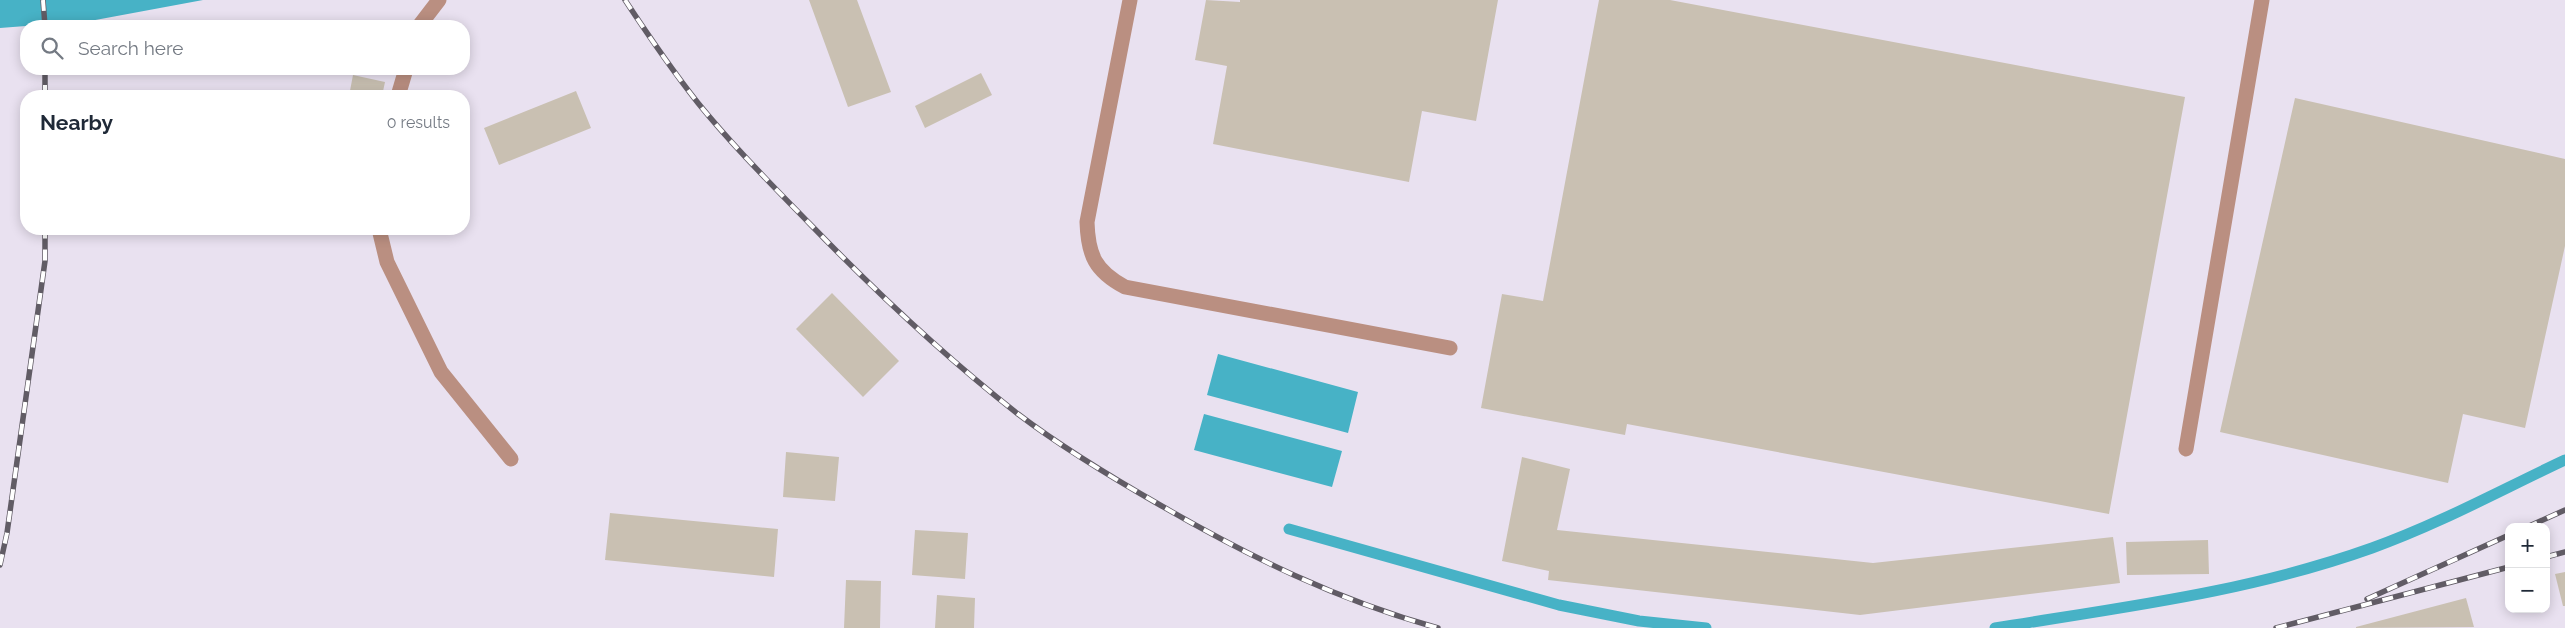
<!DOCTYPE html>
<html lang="en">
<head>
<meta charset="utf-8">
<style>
	body { margin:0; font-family:Raleway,sans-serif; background:#f6f6f7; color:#1f2937 }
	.controls { position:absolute; right:15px; bottom:15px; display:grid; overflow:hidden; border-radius:10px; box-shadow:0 2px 12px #0003 }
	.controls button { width:45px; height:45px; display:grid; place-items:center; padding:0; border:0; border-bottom:1px solid #e0e1e3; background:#fff; color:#1f2937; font:25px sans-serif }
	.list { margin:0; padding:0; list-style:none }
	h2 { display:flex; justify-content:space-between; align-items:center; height:65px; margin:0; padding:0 20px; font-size:21px }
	h2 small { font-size:16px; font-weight:400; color:#747a83 }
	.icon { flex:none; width:28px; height:28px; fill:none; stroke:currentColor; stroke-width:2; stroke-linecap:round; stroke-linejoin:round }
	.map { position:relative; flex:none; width:2565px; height:628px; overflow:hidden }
	.search { position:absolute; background:#fff; box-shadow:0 2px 12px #0003; left:20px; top:20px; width:450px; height:55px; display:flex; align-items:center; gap:12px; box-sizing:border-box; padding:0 18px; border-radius:20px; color:#747a83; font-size:19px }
	.panel { position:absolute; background:#fff; box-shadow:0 2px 12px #0003; left:20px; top:90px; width:450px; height:145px; border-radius:20px }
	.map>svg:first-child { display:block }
</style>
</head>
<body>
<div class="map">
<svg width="2565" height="628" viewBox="0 0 2565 628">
	<rect width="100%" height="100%" fill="#e9e1f0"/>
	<path fill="#47b2c6" d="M0 0H203L90 21 0 28Z
		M1218 354 1358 392 1348 433 1207 395Z
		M1204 414 1342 451 1332 487 1194 450Z"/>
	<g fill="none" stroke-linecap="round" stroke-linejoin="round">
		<path stroke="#47b2c6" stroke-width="11" d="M1289 529 1559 605 1639 621 1706 628
			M1995 628C2124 607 2249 592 2372 548 2439 524 2501 490 2565 460"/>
	</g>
	<path fill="#c9c0b2" d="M809 0H857L891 92 848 107Z
		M1206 0 1240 2V0H1498L1476 121 1422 111 1409 182 1213 144 1227 66 1195 60Z
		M1599 0H1670L2185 97 2109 514 1627 424 1625 435 1481 408 1502 294 1543 301Z
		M981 73 992 95 925 128 915 106Z
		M353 75 385 82 382 96H349Z
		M576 91 591 128 499 165 484 128Z
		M2295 98 2565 159V246L2525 428 2463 414 2448 483 2220 432Z
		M832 293 899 361 863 397 796 329Z
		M786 452 839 457 835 501 783 497Z
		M1522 457 1570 469 1557 530 1873 563 2113 537 2120 583 1860 615 1548 580 1549 571 1502 561Z
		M610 513 778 529 774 577 605 560Z
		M915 530 968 533 965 579 912 575Z
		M2208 540 2209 574 2127 575 2126 542Z
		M2565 572V606H2563L2555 574Z
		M846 580 881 581 880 628H844Z
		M937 595 975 598 974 628H935Z
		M2466 598 2474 627 2356 628V627Z"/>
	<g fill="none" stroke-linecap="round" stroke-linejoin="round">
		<path stroke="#ba8f81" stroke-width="15" d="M1130 0 1087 222C1088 255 1095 271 1125 287L1450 348
			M2186 449 2262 0"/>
		<path stroke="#ba8f81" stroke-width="15" d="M419 26 439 0
			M398 96 406 69
			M379 229 387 262 441 372 511 459"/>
		<defs>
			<path id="rail" d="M43 0 45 26
				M625 0C648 35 672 70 698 103 732 145 771 184 809 223 874 290 944 356 1018 414 1063 448 1111 477 1160 505 1250 557 1337 600 1438 628
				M45 96V69
				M2527 527 2565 510
				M2546 557 2565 552
				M0 565 7 533 45 261V229
				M2367 599 2509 535
				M2276 628 2509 567"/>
		</defs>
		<use href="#rail" stroke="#615c65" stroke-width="5.5"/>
		<use href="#rail" stroke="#fff" stroke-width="4" stroke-dasharray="11" stroke-linecap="butt"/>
	</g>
</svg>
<div class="controls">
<button>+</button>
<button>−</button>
</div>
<div class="search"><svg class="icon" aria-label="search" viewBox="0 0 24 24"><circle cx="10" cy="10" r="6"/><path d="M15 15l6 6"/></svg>Search here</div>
<section class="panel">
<h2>Nearby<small>0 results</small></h2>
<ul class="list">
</ul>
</section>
</div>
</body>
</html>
